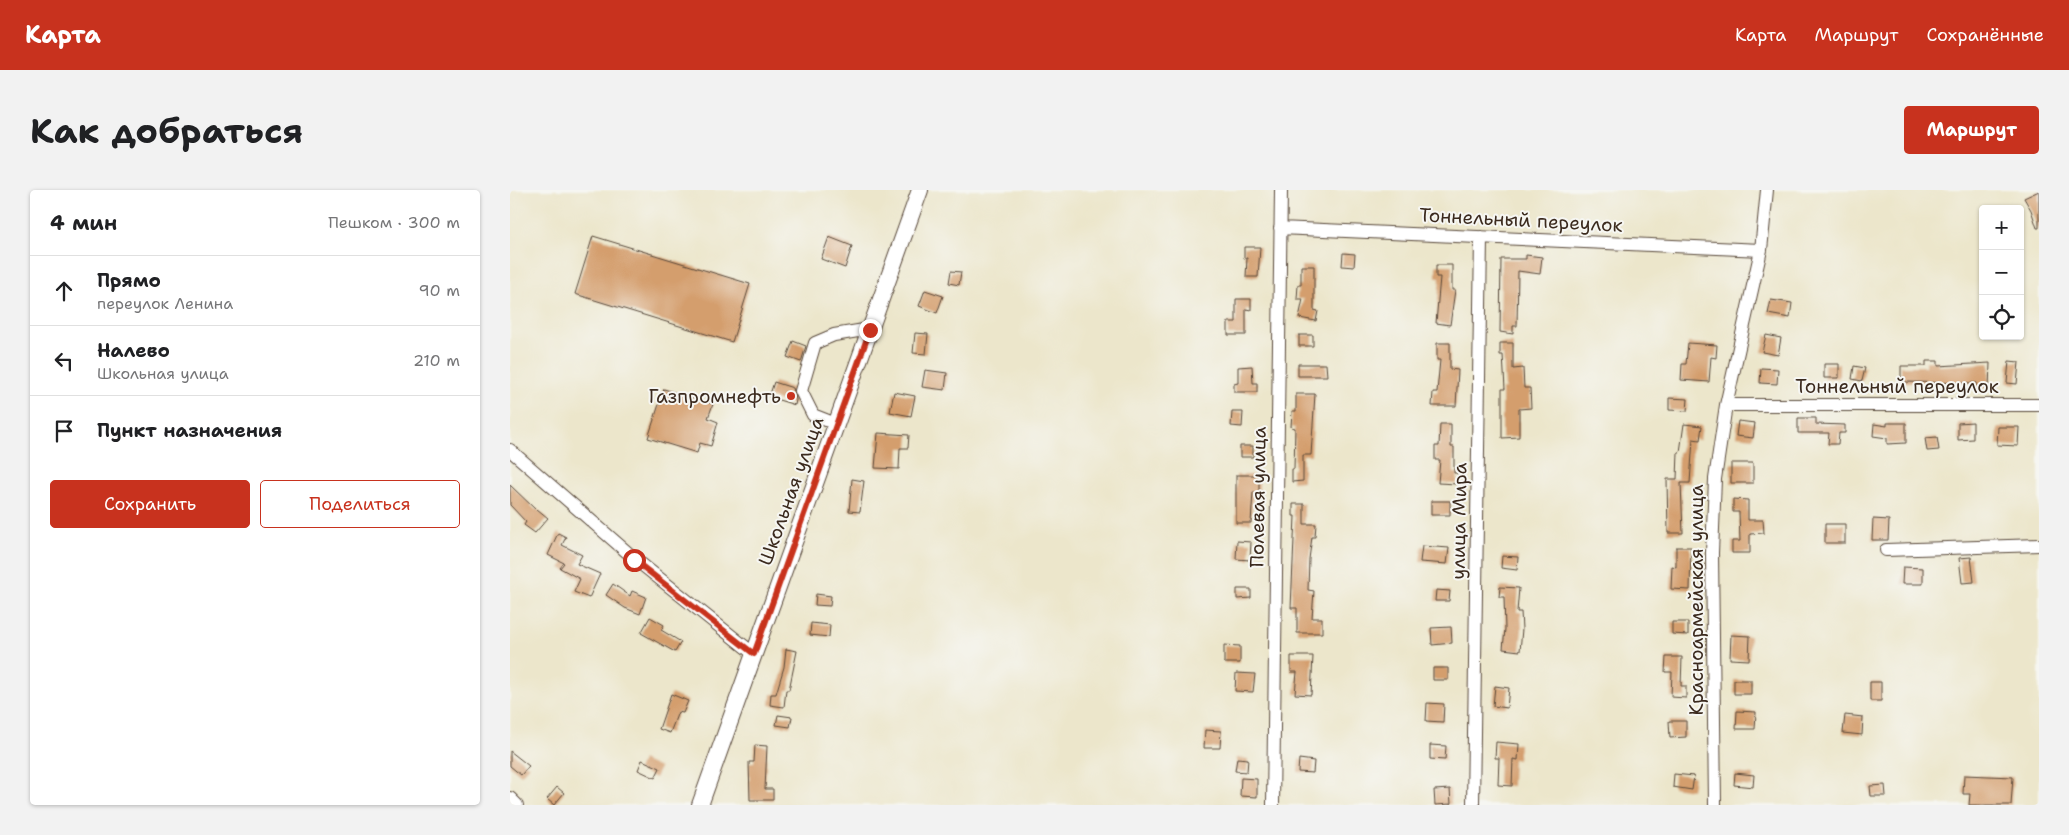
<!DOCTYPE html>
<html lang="ru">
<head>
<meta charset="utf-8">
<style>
	body { margin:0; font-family:"Shantell Sans",sans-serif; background:#f2f2f2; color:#202124 }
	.controls { position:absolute; right:15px; top:15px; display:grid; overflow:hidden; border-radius:5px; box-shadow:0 1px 4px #0004 }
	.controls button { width:45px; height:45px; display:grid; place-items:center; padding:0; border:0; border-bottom:1px solid #e0e0e0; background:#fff; color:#202124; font:25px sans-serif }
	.stop { position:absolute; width:15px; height:15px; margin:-11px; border:4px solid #c8321e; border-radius:50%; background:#fff }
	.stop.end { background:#c8321e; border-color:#fff; box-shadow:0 1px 5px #0008 }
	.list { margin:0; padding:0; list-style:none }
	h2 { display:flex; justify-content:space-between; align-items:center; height:65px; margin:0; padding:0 20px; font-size:21px }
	h2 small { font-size:16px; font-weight:400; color:#757577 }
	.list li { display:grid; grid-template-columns:32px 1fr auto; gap:15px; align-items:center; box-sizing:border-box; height:70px; padding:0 20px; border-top:1px solid #e0e0e0 }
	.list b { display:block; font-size:19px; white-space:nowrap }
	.list p { margin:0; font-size:16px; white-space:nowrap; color:#757577 }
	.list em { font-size:16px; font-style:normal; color:#757577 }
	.actions { display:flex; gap:10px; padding:15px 20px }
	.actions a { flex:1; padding:11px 0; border:1px solid #c8321e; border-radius:5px; text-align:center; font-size:18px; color:#c8321e }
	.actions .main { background:#c8321e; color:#fff }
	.icon { flex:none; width:28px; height:28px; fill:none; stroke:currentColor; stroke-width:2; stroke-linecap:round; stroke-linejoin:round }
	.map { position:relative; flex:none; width:1529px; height:615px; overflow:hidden; border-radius:5px }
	header { display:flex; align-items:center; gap:30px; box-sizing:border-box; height:70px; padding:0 25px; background:#c8321e; color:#fff }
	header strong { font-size:24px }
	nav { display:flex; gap:28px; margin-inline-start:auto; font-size:18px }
	.intro { display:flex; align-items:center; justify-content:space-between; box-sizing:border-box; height:120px; padding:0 30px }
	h1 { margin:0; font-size:35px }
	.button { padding:12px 22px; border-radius:5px; background:#c8321e; color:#fff; font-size:18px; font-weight:700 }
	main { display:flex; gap:30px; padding:0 30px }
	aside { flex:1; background:#fff; border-radius:5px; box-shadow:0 1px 4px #0004 }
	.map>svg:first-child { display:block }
</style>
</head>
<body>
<header>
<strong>Карта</strong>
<nav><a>Карта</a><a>Маршрут</a><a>Сохранённые</a></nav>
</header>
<div class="intro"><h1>Как добраться</h1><a class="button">Маршрут</a></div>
<main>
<aside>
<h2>4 мин<small>Пешком · 300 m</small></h2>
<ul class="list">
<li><svg class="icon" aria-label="ahead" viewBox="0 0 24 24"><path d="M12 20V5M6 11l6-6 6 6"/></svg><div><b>Прямо</b><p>переулок Ленина</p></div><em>90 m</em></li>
<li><svg class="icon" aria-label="left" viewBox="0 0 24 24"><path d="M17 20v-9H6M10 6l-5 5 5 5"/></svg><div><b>Налево</b><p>Школьная улица</p></div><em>210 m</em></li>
<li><svg class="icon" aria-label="arrive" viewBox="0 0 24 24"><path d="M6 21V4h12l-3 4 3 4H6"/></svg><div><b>Пункт назначения</b></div></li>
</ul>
<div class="actions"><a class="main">Сохранить</a><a>Поделиться</a></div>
</aside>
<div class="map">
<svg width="1529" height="615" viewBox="0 0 1529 615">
	<rect width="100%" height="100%" fill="#f6f6f2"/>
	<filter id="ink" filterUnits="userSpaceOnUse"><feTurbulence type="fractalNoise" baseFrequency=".02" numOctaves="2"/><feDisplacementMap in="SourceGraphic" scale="10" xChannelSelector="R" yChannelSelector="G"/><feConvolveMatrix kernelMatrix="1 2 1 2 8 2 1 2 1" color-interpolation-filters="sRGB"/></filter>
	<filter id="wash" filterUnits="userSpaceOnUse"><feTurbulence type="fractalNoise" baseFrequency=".0096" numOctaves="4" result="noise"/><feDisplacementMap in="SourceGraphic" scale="20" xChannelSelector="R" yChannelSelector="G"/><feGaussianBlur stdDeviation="1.12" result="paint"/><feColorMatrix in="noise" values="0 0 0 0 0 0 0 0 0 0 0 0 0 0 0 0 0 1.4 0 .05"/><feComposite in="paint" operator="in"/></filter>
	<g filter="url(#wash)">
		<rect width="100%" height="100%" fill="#ece6cb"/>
		<g id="blocks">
			<path fill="#d49e6d" d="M1529 1V38H1527L1521 20 1514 8Z
				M83 46 240 94 222 152 65 104Z
				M319 47 342 56 335 78 311 69Z
				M734 57H750L748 87H736L737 68H734Z
				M833 63 845 64 844 77 832 76Z
				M1016 65 1032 67 1030 84 1008 81 1007 136H1003V144L990 142 991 69H1016Z
				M926 75H942V100H945L940 135 926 133 930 87H926Z
				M791 76H804V120L808 121 806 131 789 128 793 109H787L788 95H791Z
				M441 81 451 82 449 95 439 93Z
				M415 100 433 106 427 123 409 116Z
				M726 109H741V120L736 119V145H718V132H726Z
				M1261 110 1282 113 1280 128 1258 124Z
				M405 143 418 144 416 164 403 163Z
				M789 145H803V156H789Z
				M1256 145 1271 148 1268 165 1252 162Z
				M283 151 296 156 291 172 277 167Z
				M927 153H940V179L948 180 946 216H922L923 202H927L930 170H927Z
				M990 153H1003V179L1013 178 1014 198H1020L1021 218 1009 219V247L992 248V199H995L993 165H990Z
				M1178 153 1207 155 1206 168 1201 167 1199 192 1171 190 1172 174H1176Z
				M1416 171H1428V176L1480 173 1479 198 1467 197V193L1391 192V176H1416Z
				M1499 171 1509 172 1507 194 1497 193Z
				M788 174H816L817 186H788Z
				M1314 174H1329V188H1314Z
				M742 176 743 193H747V202H724V194L728 193V177Z
				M1344 176 1355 178 1352 191 1342 189Z
				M1251 178 1268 179 1267 194 1250 193Z
				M415 180 437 183 435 200 412 197Z
				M264 192 283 198 286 210 285 215 259 207Z
				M154 199 203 214 198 228 208 232 201 256 190 253 187 263 138 248Z
				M384 202 405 206 401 226 380 222Z
				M786 204H805L801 265H793V291L782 292V279H784L785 238 781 237 782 221H786Z
				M1159 208 1178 209 1177 221 1159 220Z
				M722 222H733L732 237 721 236Z
				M1288 228H1306V234L1335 235V243H1329L1328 254H1318L1319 243H1288Z
				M1228 231 1245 233 1243 248 1226 246Z
				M1463 232V249L1448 250V233Z
				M1377 233H1396V253L1377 254V248L1363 246 1364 234 1377 236Z
				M930 234H941V257H944V283H948L947 294 928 293 930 270H925V256H929Z
				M1174 234 1192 236 1190 250 1183 249 1180 293H1171L1173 343H1158L1157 289H1167L1168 262H1170Z
				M1488 237H1509L1508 256 1487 255Z
				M368 243 399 245 398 258H390L389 279 365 278Z
				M1427 247 1429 260 1417 261 1415 248Z
				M730 256H743V267H730Z
				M1221 273H1243V293H1221Z
				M726 285H749V302H743L741 333H726Z
				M342 289 354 291 350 322 339 321Z
				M0 295 26 320 27 319 38 328 25 343 14 335 16 332 0 315Z
				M1223 309 1238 310V330H1253L1254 343 1240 344V363H1222V351H1230L1229 322H1223Z
				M921 311H940V325H921Z
				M783 314H794V334H806L805 347H802L799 369 798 400 804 401 802 428H812V443H787V418H781L785 326H783Z
				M1363 329 1379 330 1378 350H1362Z
				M1315 334H1335V353H1315Z
				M48 343 56 347 52 355 72 365 67 374 90 384 79 408 64 402 70 389 50 378 54 373 38 365Z
				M727 351 741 352 740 370 726 369Z
				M912 356 939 358 937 374 910 372Z
				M1166 357H1181L1180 400 1161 399 1162 376 1166 377Z
				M992 366 1008 367 1007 380 991 378Z
				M1461 367 1464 392 1452 393 1449 368Z
				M1393 377 1413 378V394H1392Z
				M103 394 120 406 122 401 136 407 130 424 115 418 96 405Z
				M990 397 1009 398 1007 422H1011L1012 439 1010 461 993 459 995 439 994 407H989Z
				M727 399H741V408L727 409Z
				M926 400 940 401 939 411H925Z
				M306 404 321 406 320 416 305 415Z
				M140 427 154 435 151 440 171 452 165 462 131 443Z
				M1162 432H1178V445L1162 444Z
				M301 433 320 435 319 447 300 445Z
				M941 437 942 453 922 455 921 438Z
				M1221 445 1240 446 1239 470 1220 469Z
				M714 455 730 456V473H714Z
				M276 459 287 461 279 500H276L274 517 260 515 261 504H266L274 477Z
				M781 466H803L801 505 785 504 787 482H781Z
				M1156 467H1172L1171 496H1176V508L1161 507 1162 482H1155Z
				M923 478H938V490H923Z
				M726 483 745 484 743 502 725 501Z
				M1224 490H1241V504H1224Z
				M1360 492H1371V511H1360Z
				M985 496 999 498 997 518 983 516Z
				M161 504 178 511 173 523 168 522 160 543 149 539Z
				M917 513 934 514 933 532 916 531Z
				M1227 521 1246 522 1245 539H1226Z
				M268 525 282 527 280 537 266 535Z
				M1335 525 1353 527 1352 545 1333 543Z
				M1159 531H1176V547L1160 548Z
				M695 540 711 541 710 558H694Z
				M986 552 1009 554 1008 570 1003 569 1002 596 988 595 989 568H985Z
				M245 555 257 556 255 599H263V610H240L239 572H244Z
				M920 555 936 556 935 570 920 569Z
				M0 561 19 576 11 585 0 576Z
				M727 568 738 569 737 582 725 581Z
				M789 569 804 571 803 583 788 582Z
				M132 570 150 578 145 588 128 580Z
				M1225 583 1244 585 1243 597 1224 595Z
				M1164 584 1184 586 1182 600 1163 597Z
				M1454 585 1503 587 1501 615H1459L1460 604H1453Z
				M731 588 747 589V607L730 606Z
				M1375 595 1376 606H1361L1360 596Z
				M47 597 54 603 44 615 37 609Z
				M940 599 941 614 925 615 924 600Z"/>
		</g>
	</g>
	<g filter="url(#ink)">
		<use href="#blocks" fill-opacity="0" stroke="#564638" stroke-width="1"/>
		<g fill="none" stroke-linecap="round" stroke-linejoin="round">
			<defs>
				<path id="minor" d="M770 38 1251 60
					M1216 215H1529
					M326 234 303 225 291 201 305 153 324 145 360 139
					M0 260 125 369 244 464
					M1376 360 1529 355
					M0 608 7 615
					M763 615 771 0
					M963 615 971 47
					M1205 615 1202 363 1205 289 1216 215 1251 60 1257 0"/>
				<path id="major" d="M190 615 410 0"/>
			</defs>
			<use href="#minor" stroke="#564638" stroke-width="14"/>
			<use href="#major" stroke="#564638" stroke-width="18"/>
			<use href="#minor" stroke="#fff" stroke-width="12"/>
			<use href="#major" stroke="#fff" stroke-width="16"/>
		</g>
	</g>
	<g fill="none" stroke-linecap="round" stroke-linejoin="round" filter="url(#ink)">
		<path stroke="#c8321e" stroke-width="6" d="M124 370 244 464 360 140"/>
	</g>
	<circle fill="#c8321e" stroke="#f6f6f2" stroke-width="2" cx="281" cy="206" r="5"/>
	<g text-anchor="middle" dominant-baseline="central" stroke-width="4" stroke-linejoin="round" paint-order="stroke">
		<g font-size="19" fill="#3b2a1e" stroke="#f6f6f2">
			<text transform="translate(1011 30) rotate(3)">Тоннельный переулок</text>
			<text x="1387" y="196">Тоннельный переулок</text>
			<text transform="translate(281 301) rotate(-70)">Школьная улица</text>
			<text transform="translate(748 307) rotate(-89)">Полевая улица</text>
			<text transform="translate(949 331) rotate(-89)">улица Мира</text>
			<text transform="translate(1186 410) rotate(-90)">Красноармейская улица</text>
		</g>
		<g font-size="19" fill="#3b2a1e" stroke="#f6f6f2" text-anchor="end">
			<text x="271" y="206">Газпромнефть</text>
		</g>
	</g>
</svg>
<div class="controls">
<button>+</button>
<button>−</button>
<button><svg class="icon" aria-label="locate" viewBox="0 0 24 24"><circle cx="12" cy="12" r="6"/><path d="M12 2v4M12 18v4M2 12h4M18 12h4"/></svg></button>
</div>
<div class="stop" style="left:124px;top:370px"></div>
<div class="stop end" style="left:360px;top:140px"></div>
</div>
</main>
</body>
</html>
